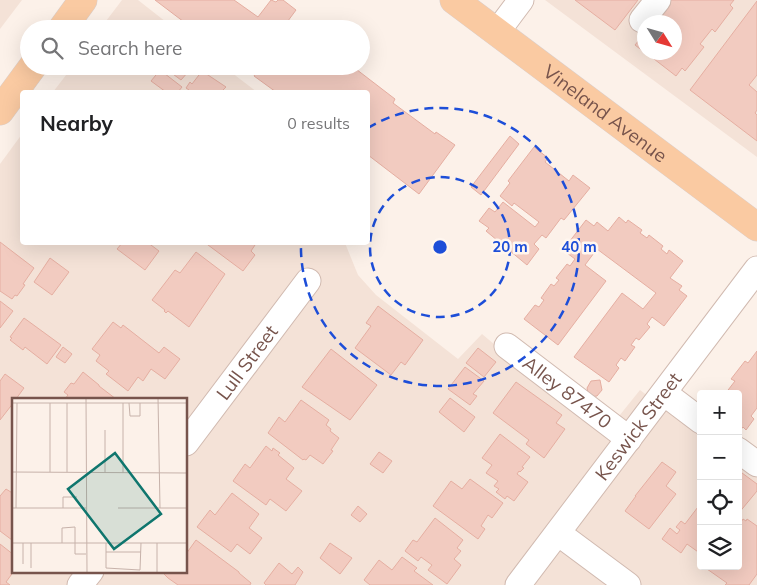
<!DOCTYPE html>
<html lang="en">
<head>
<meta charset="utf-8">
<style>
	body { margin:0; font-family:Mulish,sans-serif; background:#f6f6f6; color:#202124 }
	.controls { position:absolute; right:15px; bottom:15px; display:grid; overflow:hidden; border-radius:5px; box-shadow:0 5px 20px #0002 }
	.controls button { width:45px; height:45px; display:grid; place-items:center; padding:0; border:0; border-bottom:1px solid #e0e0e0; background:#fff; color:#202124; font:25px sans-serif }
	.compass { position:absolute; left:637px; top:15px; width:45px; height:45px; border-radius:50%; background:#fff; box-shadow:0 5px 20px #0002; rotate:127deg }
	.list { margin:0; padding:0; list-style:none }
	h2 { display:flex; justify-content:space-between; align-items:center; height:65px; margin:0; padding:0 20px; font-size:21px }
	h2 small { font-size:16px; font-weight:400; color:#757577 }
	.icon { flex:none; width:28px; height:28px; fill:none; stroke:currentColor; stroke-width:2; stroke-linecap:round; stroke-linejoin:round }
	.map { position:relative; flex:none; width:757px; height:585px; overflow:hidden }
	.search { position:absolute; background:#fff; box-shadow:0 5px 20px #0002; left:20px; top:20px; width:350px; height:55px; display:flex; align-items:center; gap:12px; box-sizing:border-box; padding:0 18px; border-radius:28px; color:#757577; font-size:19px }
	.panel { position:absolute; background:#fff; box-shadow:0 5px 20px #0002; left:20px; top:90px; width:350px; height:155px; border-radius:5px }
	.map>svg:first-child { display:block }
</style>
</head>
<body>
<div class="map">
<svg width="757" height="585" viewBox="0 0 757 585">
	<rect width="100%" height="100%" fill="#fcf1e9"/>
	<path fill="#f4e2d7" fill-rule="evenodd" d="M0 0H22L0 29Z
		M122 0H138L175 29H100Z
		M545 0H757V157ZM644 22H674V52H644Z
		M73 66H223L257 92H53Z
		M22 134V242L345 243 358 275 376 295 458 359 482 334 603 436 640 390 701 436V566H738V464L757 478V585H0V164ZM14 399H186V571H14Z"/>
	<path fill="#f2cbc0" stroke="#e5aea1" d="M155 0H234L258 17 271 0 276 2 278 0H283L296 10 282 29H188L186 27 188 25Z
		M575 0H638L615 30Z
		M670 0H734L730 5 733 8 715 32 712 29 700 44 704 47 685 71 682 68 676 76 645 52H674V22H653Z
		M757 1V75L749 85 757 92V110L755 113 757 115V141L690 90Z
		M644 34V52L635 45Z
		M162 66H182L188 72 181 80Z
		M261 66H345L348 68 352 66 395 99 393 103 435 134 436 132 455 145 419 194 368 155V92H276L254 76Z
		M160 70 182 87 178 92H166L151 81Z
		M202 71 226 87 222 91 224 92H186L189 90 186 88 190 82 192 84Z
		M510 136 519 144 481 195 471 187Z
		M534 147 548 158 545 162 569 181 573 175 590 188 564 220 561 218 546 238 542 235 534 244 539 249 527 265 486 231 489 228 479 221 489 208 495 212 503 202 535 227 539 222 514 203 512 206 500 196 510 183 508 181Z
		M619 217 626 223 628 220 642 230 640 233 647 238 649 235 663 246 661 249 667 254 669 250 683 261 670 278 682 286 679 290 687 296 664 326 652 317 647 324 650 327 639 340 636 338 631 345 635 347 625 361 621 358 616 365 619 368 609 382 574 357 622 293 643 309 656 293 597 249 585 265 606 281 558 345 524 319 535 305 539 307 544 300 541 298 551 284 554 286 559 280 556 278 567 264 570 266 575 259 563 250 586 220 594 226 597 222 608 231Z
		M0 242 34 268 23 284 25 285 17 296 15 295 12 299 0 291Z
		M123 242H147L159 251 145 270 117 249Z
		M204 242H257L251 251 255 255 243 271Z
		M196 252 225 274 189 327 168 311 166 313 164 311 165 310 152 300 175 270 180 273Z
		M50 258 69 272 52 295 34 282Z
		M0 301 13 311 0 328Z
		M378 306 423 340 405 365 401 362 391 375 355 348 371 326 366 323Z
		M24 318 61 345 47 364 25 347 23 350 10 340 12 338 10 337Z
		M113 322 121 328 123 325 159 353 164 347 180 359 165 379 151 369 143 381 138 377 128 391 106 374 109 371 96 361 100 355 92 349Z
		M63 347 72 354 65 363 56 357Z
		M478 348 496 362 484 377 466 363Z
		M331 349 377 385 350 420 302 387Z
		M757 351V408L751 416 754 419 746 430 743 427 738 433V394H725L735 381 731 379 745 361 748 363Z
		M465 367 484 381 473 394 477 396 470 405 448 389Z
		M83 372 99 385V386L116 399H65L68 395 64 392 71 383 74 384Z
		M5 374 24 388 16 399H14V402L0 420V381Z
		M600 380 602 390 597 396 589 397 587 388 591 381Z
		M516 382 562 415 556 423 565 429 544 458 526 444 529 440 493 413Z
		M450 398 475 417 464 432 439 412Z
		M301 400 329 420 326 425 331 429 330 431 339 438 331 450 333 451 323 464 310 455 306 460 304 459 303 460 268 433 279 417 285 422Z
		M500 434 530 457 522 467 524 468 520 472 519 471 517 474 528 482 514 501 507 496 505 499 496 492 499 489 494 486 498 481 486 473 492 465 482 458Z
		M266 446 272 451 273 448 280 453 278 455 294 468 286 479 302 491 286 511 270 499 266 505 233 481 245 464 250 468Z
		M379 452 392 461 383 473 370 464Z
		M662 462 676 472 666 486 676 494 649 529 625 511 636 496H635Z
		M738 470 757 484V491L738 514Z
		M470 479 503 503 492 518 488 515 481 526 485 529 478 539 433 506 451 481 462 489Z
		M6 489 14 494V538L12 540 0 531V496Z
		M232 493 259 514 249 528 262 538 250 554 237 544 231 552 197 527 210 510 215 515Z
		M701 503V554L687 544 681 553 662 539 670 528 677 534 680 530 676 527 681 521 685 524Z
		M358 506 367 514 360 522 351 515Z
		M435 518 463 540 457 548 461 551 454 559 461 565 447 584 428 570 432 565 421 557 418 561 405 551 413 540 417 542Z
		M743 519 746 521 747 519 757 526V574L749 585H725L727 583 707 569 709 566H738V527Z
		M196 540 239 572V573L251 583 250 585H178L168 578 163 573 164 571H186V554Z
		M330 543 352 558 340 574 320 558Z
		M0 544 14 555V571L6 582 10 585H0Z
		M402 557 417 568 414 571 433 585H370L364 580 379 560 392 570Z
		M279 563 292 574 298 567 303 572 295 585H266L264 583Z"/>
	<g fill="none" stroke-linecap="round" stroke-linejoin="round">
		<defs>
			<g id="minor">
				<path d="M642 20 658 0"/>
				<path d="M497 32 521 0"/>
				<path id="s1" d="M507 346 629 439"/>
				<path d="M664 393 701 421"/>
				<path id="s2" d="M186 443 308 281"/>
				<path d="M738 450 757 464"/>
				<path d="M558 533 628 585"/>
				<path d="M80 585 91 571"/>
				<path id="s3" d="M518 585 757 269"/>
			</g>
			<g id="major">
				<path id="s4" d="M454 0 757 227"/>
				<path d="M62 29 83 0"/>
				<path d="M0 111 33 66"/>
			</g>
		</defs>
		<use href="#minor" stroke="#d1bab0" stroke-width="27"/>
		<use href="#major" stroke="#d9cfcd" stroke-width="29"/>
		<use href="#minor" stroke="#fff" stroke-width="25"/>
		<use href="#major" stroke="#facaa2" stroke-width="28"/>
	</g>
	<g fill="none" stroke="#1d4ed8" stroke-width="2.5" stroke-dasharray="9 6">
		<circle cx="440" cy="247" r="70"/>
		<path d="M368 128A139 139 0 1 1 301 243"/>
	</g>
	<g text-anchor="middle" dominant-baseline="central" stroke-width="5" stroke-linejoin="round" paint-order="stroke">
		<g font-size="19" fill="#77544c" stroke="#fff6ef">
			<text stroke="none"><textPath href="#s4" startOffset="189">Vineland Avenue</textPath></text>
			<text stroke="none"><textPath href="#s2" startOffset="101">Lull Street</textPath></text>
			<text stroke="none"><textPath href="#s1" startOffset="76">Alley 87470</textPath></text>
			<text stroke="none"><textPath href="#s3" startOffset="199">Keswick Street</textPath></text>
		</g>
	</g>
	<g transform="translate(12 398)">
		<rect width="175" height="175" fill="#fcf1e9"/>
		<path fill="none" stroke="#c7b2aa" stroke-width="1" d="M74 0 75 175M146 0 148 110M0 5H175M38 5V74M55 5V74M111 5V75M117 5 118 18H128V5M0 74 175 75M93 75V32M0 110H74M4 110 5 5M51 110V99H65M106 110H175M0 145H175M11 145V166M19 145V170M50 145V130L63 129V145M63 145V156H74M94 145V170L128 172 129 145M145 145V175M94 154H129"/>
		<path fill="#0f766e" fill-opacity="0.15" stroke="#0f766e" stroke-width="2.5" d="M103 55 149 116 102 151 56 91Z"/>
		<rect width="175" height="175" fill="none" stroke="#77544c" stroke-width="2.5"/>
	</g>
	<circle cx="440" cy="247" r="8" fill="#1d4ed8" stroke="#fff6ef" stroke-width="2.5"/>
	<g font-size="15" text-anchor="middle" font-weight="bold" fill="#1d4ed8" stroke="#fff6ef" stroke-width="5" stroke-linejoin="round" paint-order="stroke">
		<text x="510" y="252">20 m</text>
		<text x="579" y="252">40 m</text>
	</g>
</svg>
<div class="controls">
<button>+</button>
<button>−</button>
<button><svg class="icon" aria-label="locate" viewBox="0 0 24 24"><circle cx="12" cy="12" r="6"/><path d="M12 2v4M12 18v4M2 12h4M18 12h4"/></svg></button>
<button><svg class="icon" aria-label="layers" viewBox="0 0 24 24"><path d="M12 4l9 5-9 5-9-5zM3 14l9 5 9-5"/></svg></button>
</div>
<svg class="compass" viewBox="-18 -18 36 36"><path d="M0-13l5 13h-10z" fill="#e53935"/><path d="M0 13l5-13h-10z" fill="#757577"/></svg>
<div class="search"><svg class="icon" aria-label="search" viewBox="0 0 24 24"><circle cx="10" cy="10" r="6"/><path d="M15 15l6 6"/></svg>Search here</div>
<section class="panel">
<h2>Nearby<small>0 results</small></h2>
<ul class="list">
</ul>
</section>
</div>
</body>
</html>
